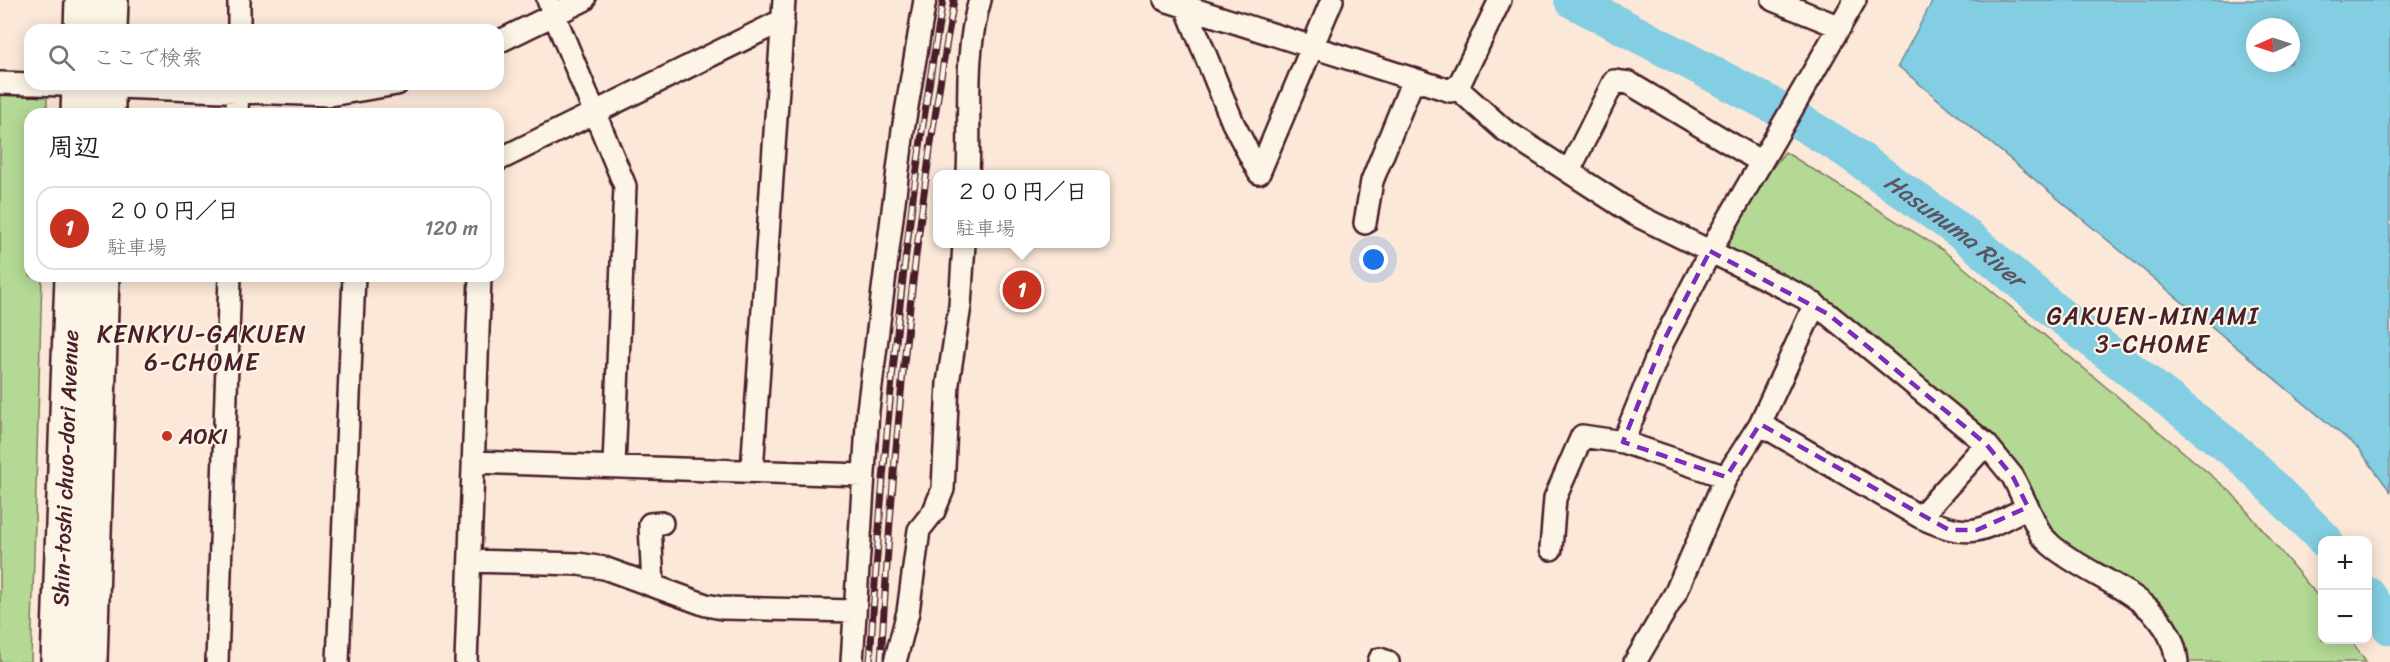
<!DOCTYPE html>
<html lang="ja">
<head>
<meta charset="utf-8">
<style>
	body { margin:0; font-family:Sriracha,"Klee One",sans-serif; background:#f6f6f6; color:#222 }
	.controls { position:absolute; right:18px; bottom:18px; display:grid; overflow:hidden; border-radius:12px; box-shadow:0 3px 15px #0003 }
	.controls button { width:54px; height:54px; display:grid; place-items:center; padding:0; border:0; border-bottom:2px solid #e0e0e0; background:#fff; color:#222; font:30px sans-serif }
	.compass { position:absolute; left:2246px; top:18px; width:54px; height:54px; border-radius:50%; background:#fff; box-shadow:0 3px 15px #0003; rotate:267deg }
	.you { position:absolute; left:1374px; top:260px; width:21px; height:21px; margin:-15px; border:4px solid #fff; border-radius:50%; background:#1a73e8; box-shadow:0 0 0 9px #1a73e833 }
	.badge { display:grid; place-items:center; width:39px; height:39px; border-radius:50%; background:#c8321e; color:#fff; font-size:20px; font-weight:700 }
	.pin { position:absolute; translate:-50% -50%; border:3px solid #fff; box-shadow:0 2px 6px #0006 }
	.popup { position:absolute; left:933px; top:170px; width:177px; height:78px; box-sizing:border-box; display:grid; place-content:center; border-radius:12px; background:#fff; filter:drop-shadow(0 2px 4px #0005); font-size:20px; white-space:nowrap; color:#767676 }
	.popup b { font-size:22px; color:#222 }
	.popup::after { content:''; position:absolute; left:50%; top:100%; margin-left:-12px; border:12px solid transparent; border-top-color:#fff }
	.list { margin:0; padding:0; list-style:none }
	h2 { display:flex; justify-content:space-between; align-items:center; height:78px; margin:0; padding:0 24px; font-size:26px }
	h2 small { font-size:20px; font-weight:400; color:#767676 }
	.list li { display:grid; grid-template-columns:39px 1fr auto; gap:18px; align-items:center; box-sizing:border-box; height:84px; margin:0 12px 12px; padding:0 12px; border:2px solid #e0e0e0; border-radius:18px }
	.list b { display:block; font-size:22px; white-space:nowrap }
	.list p { margin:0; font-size:20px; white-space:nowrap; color:#767676 }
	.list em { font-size:20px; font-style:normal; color:#767676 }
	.icon { flex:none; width:33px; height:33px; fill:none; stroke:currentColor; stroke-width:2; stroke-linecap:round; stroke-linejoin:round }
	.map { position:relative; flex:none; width:2390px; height:662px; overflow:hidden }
	.search { position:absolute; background:#fff; box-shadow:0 3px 15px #0003; left:24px; top:24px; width:480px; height:66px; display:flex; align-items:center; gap:15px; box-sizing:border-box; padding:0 21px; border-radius:18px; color:#767676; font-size:22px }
	.panel { position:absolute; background:#fff; box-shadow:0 3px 15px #0003; left:24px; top:108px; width:480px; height:174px; border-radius:18px }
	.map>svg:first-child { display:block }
</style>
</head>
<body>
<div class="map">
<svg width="2390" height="662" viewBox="0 0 2390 662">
	<rect width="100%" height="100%" fill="#fbe8d8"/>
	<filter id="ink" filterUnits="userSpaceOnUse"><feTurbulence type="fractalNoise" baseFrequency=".0167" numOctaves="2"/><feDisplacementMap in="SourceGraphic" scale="12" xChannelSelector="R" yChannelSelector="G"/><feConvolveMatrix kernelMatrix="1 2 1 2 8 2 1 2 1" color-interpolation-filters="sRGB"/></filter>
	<g filter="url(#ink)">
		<path fill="#b3d995" stroke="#7e7c60" stroke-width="1.5" d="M0 92 47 93V114H30V276H42L31 662H0Z
			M1785 152 1943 250 2231 492 2322 601V640H2351L2366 662H2187C2185 574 2072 578 2040 515L1879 343 1817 294 1730 251 1728 243 1766 176Z"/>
		<path fill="#83cee2" stroke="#6c8899" stroke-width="1.5" fill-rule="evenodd" d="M1558 0H1588L1680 49 1674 61Z
			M1933 0H2390V491L2359 449 1898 66ZM2255 27H2291V63H2255Z"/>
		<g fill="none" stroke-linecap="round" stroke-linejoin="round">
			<g stroke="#83cee2" stroke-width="36">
				<path id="s1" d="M1572 0 1774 106 1845 149 1964 234 2056 312 2241 456 2325 540"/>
				<path d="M2368 595 2390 627"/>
			</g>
			<defs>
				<path id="minor" d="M548 0 625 186 614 466
					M1165 0 1451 91 1460 83 1500 0
					M1773 0 1840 27
					M1186 7 1233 123 1259 173
					M239 30V0
					M498 42 584 0
					M0 83 30 84
					M35 84 330 95 397 84
					M1457 88 1503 129 1634 214 1803 297 1828 314 1986 444 2013 477 2041 535 2051 545C2094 582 2170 596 2177 662
					M237 114 238 84
					M498 160 783 20
					M1569 171 1614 81 1629 83 1761 162
					M1259 173 1332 0
					M968 174C971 116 963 57 980 0
					M1365 223 1372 181 1413 80
					M1760 424 1815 304
					M1623 442 1663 342 1718 237 1855 0
					M473 462 863 475
					M752 471 784 0
					M1920 517C1972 541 1980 531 2028 507
					M1551 549 1555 498 1582 436 1623 442 1726 477
					M470 561 578 564 604 568 706 605 722 608 855 611
					M653 586 650 524 662 523
					M217 662 230 276
					M338 662 354 276
					M466 662 480 276
					M852 662 868 410 903 130 925 0
					M895 662 908 612 919 530 934 511 943 489 948 383 960 306 964 244
					M1379 662 1380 659 1388 662
					M1635 662 1676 592 1726 477 1760 424 1920 517 1986 444"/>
				<g id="primary">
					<path d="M81 30 82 0"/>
					<path d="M110 30 111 0"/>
					<path d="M78 114 79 84"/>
					<path d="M108 114V84"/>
					<path id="s2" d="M58 662 72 276"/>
					<path d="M90 662 102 276"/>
				</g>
			</defs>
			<use href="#minor" stroke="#4a1f2b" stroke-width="26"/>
			<use href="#primary" stroke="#4a1f2b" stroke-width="38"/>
			<use href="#minor" stroke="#fcf5e5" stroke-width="21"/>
			<use href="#primary" stroke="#fcf5e5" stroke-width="33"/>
			<defs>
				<path id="rail" d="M870 662C883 440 905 219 943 0
					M881 662C893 440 915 219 954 0"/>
			</defs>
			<use href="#rail" stroke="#4a1f2b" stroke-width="7"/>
			<use href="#rail" stroke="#fcf5e5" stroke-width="4.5" stroke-dasharray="14" stroke-linecap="butt"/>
		</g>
	</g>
	<path fill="none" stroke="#7b2cbf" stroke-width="4.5" stroke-dasharray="12 8" stroke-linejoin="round" d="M1710 251 1828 314 1986 444 2013 477 2028 507 1977 530H1949L1760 424 1726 477 1623 442 1663 342Z"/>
	<circle fill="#c8321e" stroke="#fcf5e5" stroke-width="2" cx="167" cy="436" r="6"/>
	<g text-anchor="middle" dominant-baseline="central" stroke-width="4.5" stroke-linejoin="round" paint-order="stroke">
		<g font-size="22" fill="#4a1f2b" stroke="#fcf5e5" text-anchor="start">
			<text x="179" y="436">AOKI</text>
		</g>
		<g font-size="22" fill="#4a1f2b" stroke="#fcf5e5">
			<text stroke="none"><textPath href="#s2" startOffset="194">Shin-toshi chuo-dori Avenue</textPath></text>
		</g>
		<g font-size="24" font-style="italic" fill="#5b5462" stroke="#fcf5e5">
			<text stroke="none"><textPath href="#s1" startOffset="448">Hasunuma River</textPath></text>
		</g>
		<g font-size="24" letter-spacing="1.5" fill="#4a1f2b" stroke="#fcf5e5">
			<text x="2153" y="316">GAKUEN-MINAMI<tspan x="2153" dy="28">3-CHOME</tspan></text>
			<text x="202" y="334">KENKYU-GAKUEN<tspan x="202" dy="28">6-CHOME</tspan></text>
		</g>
	</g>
</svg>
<div class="controls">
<button>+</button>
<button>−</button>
</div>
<svg class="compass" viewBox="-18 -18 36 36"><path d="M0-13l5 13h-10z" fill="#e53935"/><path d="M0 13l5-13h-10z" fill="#767676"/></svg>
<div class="you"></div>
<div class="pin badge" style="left:1022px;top:290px">1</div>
<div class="popup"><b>２００円／日</b>駐車場</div>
<div class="search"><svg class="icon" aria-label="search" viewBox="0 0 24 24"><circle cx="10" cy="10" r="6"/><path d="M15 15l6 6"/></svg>ここで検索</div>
<section class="panel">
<h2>周辺<small></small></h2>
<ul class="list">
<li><span class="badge">1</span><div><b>２００円／日</b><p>駐車場</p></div><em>120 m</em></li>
</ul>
</section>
</div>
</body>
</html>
